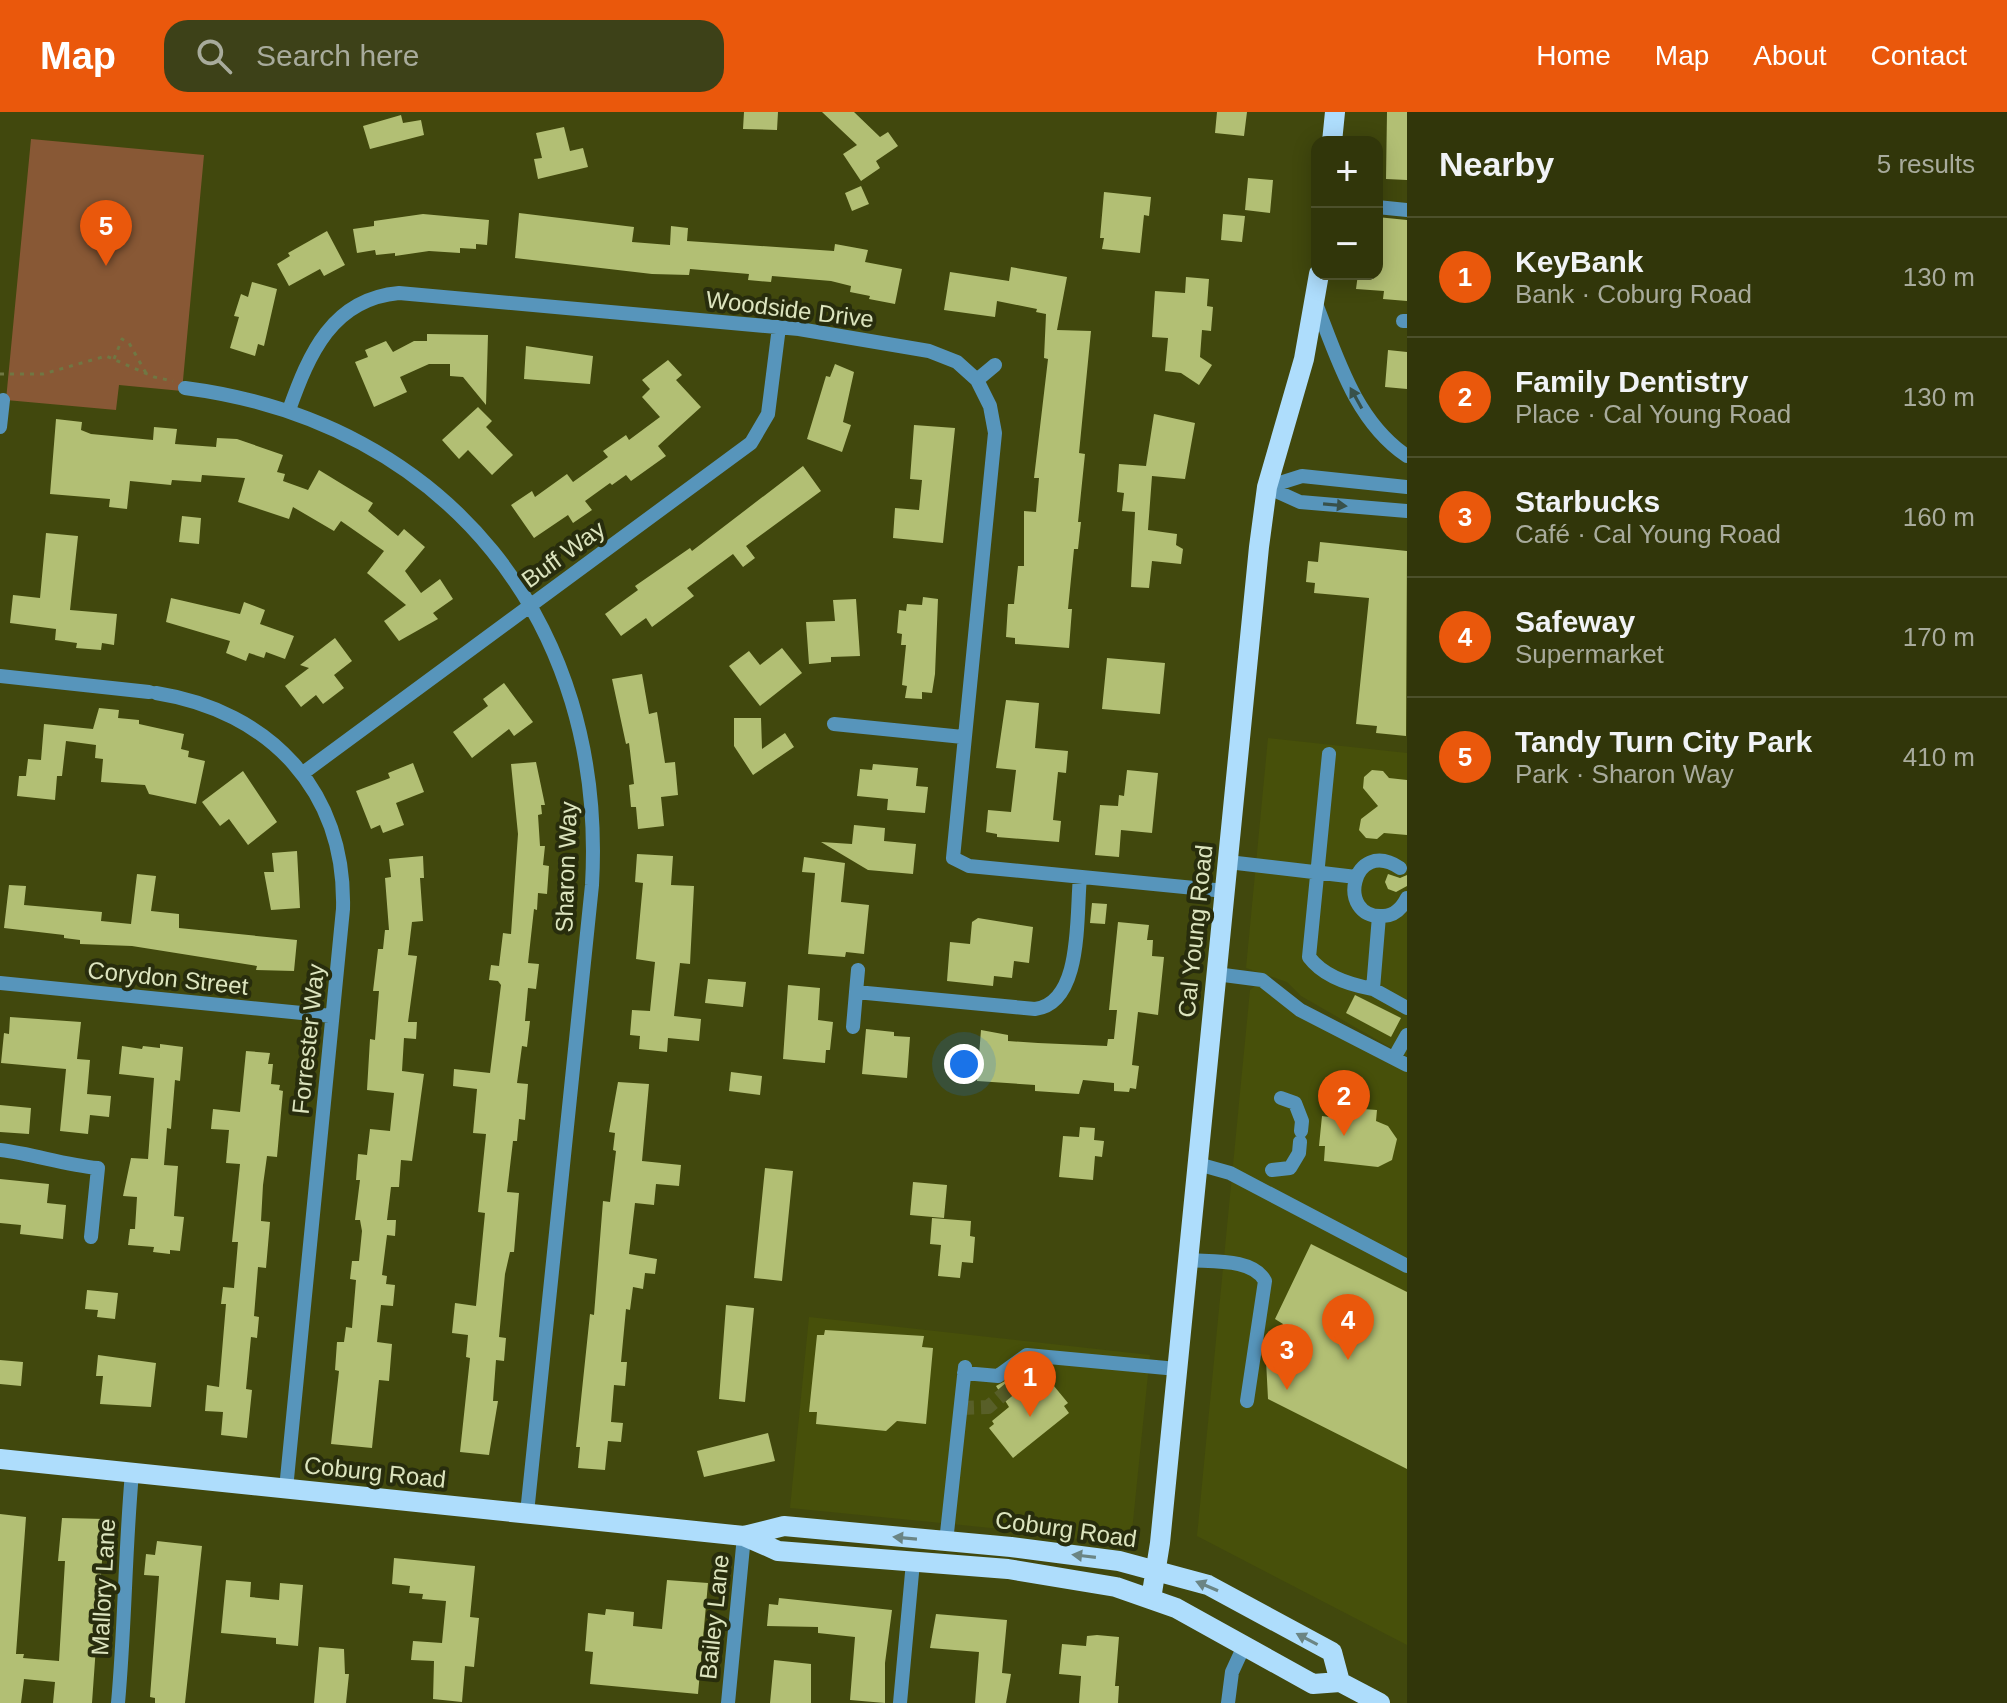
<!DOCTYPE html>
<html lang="en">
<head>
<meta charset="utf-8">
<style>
	body { margin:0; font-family:Helvetica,sans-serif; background:#3d4118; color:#f1f3f6 }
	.controls { position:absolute; right:24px; top:24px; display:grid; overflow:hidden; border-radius:16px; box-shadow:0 4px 20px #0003 }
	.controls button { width:72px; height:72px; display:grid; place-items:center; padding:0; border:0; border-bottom:2px solid #4c502b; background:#31360a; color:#f1f3f6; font:40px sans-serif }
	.you { position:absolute; left:964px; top:952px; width:28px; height:28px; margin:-20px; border:6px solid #fff; border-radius:50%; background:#1a73e8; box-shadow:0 0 0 12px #1a73e833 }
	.badge { display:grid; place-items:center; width:52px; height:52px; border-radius:50%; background:#ea580c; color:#fff; font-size:26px; font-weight:700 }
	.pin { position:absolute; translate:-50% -66px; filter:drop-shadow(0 2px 4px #0008) }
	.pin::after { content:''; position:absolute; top:42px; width:28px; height:24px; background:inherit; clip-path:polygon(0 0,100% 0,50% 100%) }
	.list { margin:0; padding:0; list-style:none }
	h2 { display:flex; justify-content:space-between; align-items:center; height:104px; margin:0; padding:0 32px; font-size:34px }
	h2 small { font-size:26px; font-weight:400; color:#a8ab9c }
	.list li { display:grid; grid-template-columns:52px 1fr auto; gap:24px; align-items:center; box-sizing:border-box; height:120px; padding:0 32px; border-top:2px solid #4c502b }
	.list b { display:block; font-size:30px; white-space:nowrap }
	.list p { margin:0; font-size:26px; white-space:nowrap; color:#a8ab9c }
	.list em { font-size:26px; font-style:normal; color:#a8ab9c }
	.icon { flex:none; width:44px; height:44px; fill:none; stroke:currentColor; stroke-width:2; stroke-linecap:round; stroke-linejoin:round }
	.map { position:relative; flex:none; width:1407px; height:1591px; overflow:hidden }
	header { display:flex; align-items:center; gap:48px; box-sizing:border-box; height:112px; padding:0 40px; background:#ea580c; color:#fff }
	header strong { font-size:38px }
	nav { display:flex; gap:44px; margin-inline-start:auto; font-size:28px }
	.search { width:560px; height:72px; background:#3d4118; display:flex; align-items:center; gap:20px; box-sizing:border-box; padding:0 28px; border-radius:24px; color:#a8ab9c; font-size:30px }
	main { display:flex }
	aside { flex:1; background:#31360a }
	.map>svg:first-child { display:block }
</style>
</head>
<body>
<header>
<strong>Map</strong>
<div class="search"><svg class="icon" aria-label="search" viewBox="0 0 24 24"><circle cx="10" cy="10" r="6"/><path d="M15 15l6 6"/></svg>Search here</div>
<nav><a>Home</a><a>Map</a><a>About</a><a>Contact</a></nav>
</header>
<main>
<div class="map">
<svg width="1407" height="1591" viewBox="0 0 1407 1591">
	<rect width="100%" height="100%" fill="#41480d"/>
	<path fill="#47500a" d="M1268 626 1407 641V945L1301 884 1287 870 1246 856Z
		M1262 868 1407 953V1533L1197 1424 1250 878Z
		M809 1205 1150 1243 1131 1429 1126 1434 1115 1435 1052 1422 790 1396Z"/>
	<path fill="#885835" d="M31 27 204 43 182 279 119 273 116 298 6 288Z"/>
	<path fill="#b2bf74" d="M744 0H778L777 18 743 17Z
		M822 0H854L880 25 888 20 898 34 876 49 880 56 861 69 843 42 857 33Z
		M1217 0H1247L1244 24 1215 21Z
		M1387 0H1407V68L1386 67Z
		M401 3 403 11 421 8 424 23 370 37 363 14Z
		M564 15 570 39 583 36 588 55 538 67 534 47 542 46 536 21Z
		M1248 66 1273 68 1270 101 1245 98Z
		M861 74 869 92 852 99 845 81Z
		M1104 80 1151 85 1149 104 1144 103 1140 141 1102 137 1104 126H1100Z
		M519 101 634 115 632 130 670 133 671 114 688 116 687 129 834 139 835 132 868 138 865 150 902 157 895 192 869 187 870 184 850 180 851 174 831 169 772 164 771 170 748 168 749 162 690 157 689 163 652 162 515 146Z
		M423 102 489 108 487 133 476 132V137L460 136V141L429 139 395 144V141L376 143 375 138 357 141 353 117 374 114V109Z
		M1223 102 1245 104 1242 130 1221 128Z
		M1377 105 1407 108V189L1383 187 1384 179 1356 177 1358 162H1377Z
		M327 119 345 153 324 164 320 157 289 174 277 152 290 144 288 141Z
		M1011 155 1067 165 1057 218 1091 219 1079 341 1085 342 1078 410H1081L1078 437H1074L1068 497H1072L1069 536 1015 532V526L1006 525 1008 492H1014L1018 454H1024V399L1036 400 1039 366H1034L1048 247 1044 246 1046 202 1036 200 1037 197 997 189 995 205 944 198 950 160 1009 169Z
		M1186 165 1209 167 1207 194 1213 195 1211 219 1202 218 1200 245 1212 253 1199 273 1181 261 1165 259 1168 226 1152 225 1155 179 1185 181Z
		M252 170 277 177 264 234 258 232 255 244 230 236 239 205 234 204 241 182 248 185Z
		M427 222 488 223 486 293 463 265 450 264V252H429L400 265 407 280 374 295 355 250 368 245 365 238 386 229 393 240 414 229H427Z
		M526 234 593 244 590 272 524 267Z
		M1388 238 1407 240V277L1385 275Z
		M668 248 682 263 676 268 701 295 658 334 666 344 631 369 626 363 612 373 610 371 585 389 592 398 573 411 568 403 534 426 511 393 532 379 535 385 567 362 573 370 608 345 603 339 626 323 629 328 660 305 642 285 650 277 642 268Z
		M835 252 854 260 843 310 851 313 842 340 807 327 826 264 830 265Z
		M478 295 492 309 486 315 513 343 492 363 468 338 459 347 442 328Z
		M1154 302 1195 311 1185 367 1152 364 1148 418 1177 422 1176 433 1183 437 1181 452 1152 449 1149 476 1131 475 1135 400 1122 399 1124 381 1117 380 1119 352 1146 354Z
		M56 307 82 310 81 318 91 322 153 328 154 315 177 317 175 332 216 335 217 326 237 327 283 343 277 360 285 362 283 369 308 378 319 358 373 391 368 399 398 424 404 417 425 435 405 459 421 481 440 467 453 487 433 501 438 507 399 529 384 509 406 493 367 461 384 439 341 409 334 419 293 395 289 407 238 390 245 366 202 363 201 370 172 368 171 373 130 369 127 397 109 395 110 387 50 382Z
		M914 313 955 316 943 431 893 426 895 396 919 398 922 368 910 367Z
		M803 354 821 379 746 434 755 446 743 455 733 442 687 476 694 484 652 515 646 506 621 524 605 502 638 478 635 474 690 436 692 439Z
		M182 404 201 406 199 432 179 430Z
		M46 421 78 424 70 498 117 502 114 533 102 531 101 538 76 536 77 531 55 528 56 517 10 511 13 483 40 486Z
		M1320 430 1407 439 1406 624 1376 621 1377 614 1356 612 1369 486 1314 481 1315 471 1306 470 1308 449 1318 450Z
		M923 485 938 487 935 562 932 581 922 580V587L905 586 907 574 902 573 906 533H901L902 522 897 521 899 498 906 499 907 492 922 493Z
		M171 486 240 502 244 490 265 498 260 512 294 524 285 547 266 540 264 546 249 541 246 549 226 541 230 529 166 510Z
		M856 487 860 544 831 545V550L809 552 806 510 835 509 833 488Z
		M335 526 352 549 334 563 344 576 323 592 316 583 301 595 285 574 309 556 300 553Z
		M782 536 802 561 760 594 729 554 749 539 760 553Z
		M1107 546 1165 551 1160 602 1102 597Z
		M642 562 649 602 657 600 665 651 675 650 678 683 661 685 664 714 638 717 636 695H631L629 673 634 672 629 631 626 632 612 567Z
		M504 571 533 610 514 624 509 617 472 646 453 620 488 594 483 587Z
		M1006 588 1039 591 1035 636 1068 639 1066 661 1058 660 1053 708 1061 709 1059 730 997 725V722L986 720 988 698 1011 700 1016 658 996 656Z
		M99 596 119 598 118 606 139 608V612L184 622 181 637 189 639 188 645 205 649 196 692 149 682 145 673 101 670 103 647 95 646 96 633 66 629 62 664H57L55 688 17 684 19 664H26L28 647 41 648 44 612 93 617Z
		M734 606H761L762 637 785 621 794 635 753 663 734 634Z
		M536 650 545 693H541L542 702 538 703 540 734H545L543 753 549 754 547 782 538 781 537 798 534 797 528 851 539 852 536 877 528 876 525 909H530L527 935 522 934 517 971 528 972 525 1008 519 1007 517 1029H513L507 1080 519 1081 514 1140H510L505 1162 499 1225 506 1226 504 1249 496 1248 493 1289H498L489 1343 460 1340 470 1246 466 1245 468 1223 452 1221 455 1191 476 1194 485 1101 478 1100 486 1022 473 1021 477 977 453 974 454 957 490 961 501 873 498 869 489 868 491 853 499 854 503 821 511 822 518 722 511 652Z
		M413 651 424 680 396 691 404 713 383 721 380 713 371 717 356 679 390 666 388 661Z
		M873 652 918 656 916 674 928 675 925 701 887 698 888 687 857 684 860 657 872 658Z
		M1127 658 1158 661 1152 721 1121 718 1119 745 1095 743 1100 693 1118 694 1119 683 1124 684Z
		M1372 658 1383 659 1389 666 1407 668V723L1384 721 1377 727 1366 726 1359 718 1361 707 1378 694 1363 676 1364 665Z
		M243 659 277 710 248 733 229 707 220 714 202 690Z
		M854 713 885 716 884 729 916 732 913 762 868 758 821 730 852 732Z
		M297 739 300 796 271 798 264 760H274L272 741Z
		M637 742 673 744 671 773 694 774 690 852 680 851 674 904 701 907 699 929 668 926 667 940 639 937 640 924 630 923 632 898 650 899 655 850 636 847 643 771 635 770Z
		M423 744 424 766H420L423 809 412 810 408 843 417 844 408 910H417L416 927 404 926 402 959 424 962 412 1049 401 1048 399 1075H391L387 1108H396L395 1124 387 1123 382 1163 387 1164 386 1172 395 1173 393 1194 381 1193 377 1230 392 1232 389 1269 379 1268 372 1336 331 1332 339 1259 335 1258 337 1230H344L346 1215 352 1216 356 1168 350 1167 352 1149H359L362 1119 360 1108H355L360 1068H356L358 1042 367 1043 370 1017 390 1019 394 981 367 978 370 927 375 928 379 879H373L378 837H383L385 818H389L385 766 391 765 389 747Z
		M804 745 845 751 841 790 869 793 864 842 846 840 845 845 808 842 815 761 802 760Z
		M137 762 156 764 151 799 179 802V816L297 828 294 859 256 858 257 854 132 834 80 832V828L64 826V823L4 816 9 773 26 774 24 793 102 800 101 809 131 812Z
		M1388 762 1400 766 1407 763V774L1396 780 1388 777 1385 770Z
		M1092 791 1107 792 1105 812 1090 811Z
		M978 806 1033 815 1029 851 1014 849 1012 866 994 864 993 874 947 869 950 830 970 832 972 810Z
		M1118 810 1149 813 1147 828H1153L1152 844 1164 845 1158 903 1138 900 1132 953 1139 954 1136 977 1130 976 1129 980 1114 979V971L1083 968 1079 982 1035 979V973L977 969 981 918 1008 923V929L1038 931 1107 934 1108 927H1114L1117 898H1109Z
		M708 867 746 870 743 895 705 891Z
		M788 873 820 876 818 908 833 910 830 938H826L825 951 783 947Z
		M1355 883 1401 906 1391 925 1346 901Z
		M10 905 81 910 77 947 90 948 87 982 111 984 109 1005 90 1003 88 1022 60 1019 66 957 1 951 4 921 9 922Z
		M866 917 894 920V924L910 925 907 966 862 962Z
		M160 932 183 935 180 969 175 968 171 1017 167 1016 164 1053 178 1054 174 1104 184 1105 180 1139 170 1138V1142L153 1140 154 1135 128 1133 130 1117H135L137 1085 123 1084 131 1046 148 1047 154 966 119 962 122 934 142 937 143 934 160 936Z
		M246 939 270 941 268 952H273L271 972 280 973 279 978 283 979 277 1045 267 1044 263 1073 261 1109 270 1110 266 1156 258 1155 254 1204 259 1205 257 1226 251 1225 246 1277 252 1278 247 1326 221 1323 223 1300 205 1299 207 1273 219 1275 226 1192H221L223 1175 234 1176 238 1130H232L240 1052 226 1051 229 1018 211 1017 213 997 240 1000Z
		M731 960 762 964 760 983 729 979Z
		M618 970 649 972 642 1049 681 1053 679 1074 656 1072 654 1093 635 1091 629 1142 657 1147 655 1162 645 1161 643 1177 633 1175 630 1198 626 1197 621 1250H627L625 1274 614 1273 611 1310 623 1311 621 1330 608 1329 605 1358 578 1356 580 1335H576L590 1202 594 1203 603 1089 610 1090 616 1039 613 1038 615 1021 609 1020Z
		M0 993 31 996 29 1022 0 1020Z
		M1337 995 1377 998 1376 1009 1388 1014 1397 1027 1392 1048 1378 1055 1324 1049 1325 1034H1319L1322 1004 1336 1006Z
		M1080 1015 1095 1016 1094 1028 1104 1029 1102 1045 1095 1044 1093 1068 1059 1065 1063 1024 1079 1025Z
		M765 1056 793 1059 782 1169 754 1166Z
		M0 1067 49 1072 47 1091 66 1093 63 1127 20 1122 21 1113 0 1111Z
		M913 1070 947 1073 944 1106 910 1103Z
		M932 1106 971 1109 970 1124 975 1125 973 1151 962 1150 960 1166 938 1164 941 1133 930 1132Z
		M1311 1132 1407 1180V1357L1268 1287 1266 1248 1283 1212 1275 1207Z
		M87 1178 118 1181 115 1207 97 1205 98 1198 85 1197Z
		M726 1193 754 1196 745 1290 719 1287Z
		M825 1218 924 1224 922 1235 933 1236 926 1312 897 1309 886 1319 816 1312 817 1300H809L817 1223H824Z
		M98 1243 156 1251 151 1295 100 1292 103 1264H96Z
		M0 1248 23 1250 21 1274 0 1272Z
		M1016 1263 1029 1278 1042 1268 1044 1271 1049 1268 1068 1291 1064 1294 1069 1301 1013 1346 989 1316 994 1312 992 1309 1009 1295 996 1274Z
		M768 1321 775 1349 704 1365 697 1339Z
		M0 1402 26 1405 16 1542H24L23 1546 59 1549 65 1449H58L62 1406 105 1407 92 1591H53L55 1570 24 1567 21 1591H0Z
		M157 1429 202 1434 185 1591H155V1586L150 1585 159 1464 144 1463 146 1442 155 1443Z
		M394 1446 475 1454 470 1505 479 1506 474 1555 465 1554 462 1590 433 1587 434 1549 411 1548 413 1529 442 1531 446 1489 422 1487 423 1482 409 1481 410 1474 392 1472Z
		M226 1468 251 1470 250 1485 279 1488 280 1471 303 1473 298 1534 276 1532V1526L221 1521Z
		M667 1468 708 1471 698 1582 590 1572 593 1540 585 1539 588 1501 605 1503 606 1497 634 1500 633 1514 662 1517Z
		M779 1486 892 1498 885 1551V1591L850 1588 855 1525 818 1521V1515L767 1514 769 1492 778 1493Z
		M936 1502 1007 1508 1002 1561 1011 1562 1006 1591H975L979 1540 930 1536Z
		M1097 1523 1119 1525 1115 1574H1119L1118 1591H1079L1081 1564 1059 1562 1062 1532 1086 1534 1087 1524Z
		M319 1535 344 1537 345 1562H349L346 1591H314Z
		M774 1548 811 1552V1591H770Z"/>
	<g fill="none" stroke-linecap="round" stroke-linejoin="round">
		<path stroke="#585f28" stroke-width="14" stroke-dasharray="14 7" stroke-linecap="butt" d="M960 1296 988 1295 1048 1245"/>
		<path stroke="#707743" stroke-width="3" stroke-dasharray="4 6" stroke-linecap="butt" d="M114 247 122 227 129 231 146 261
			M0 262H43L106 244 154 265 173 269"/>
		<path stroke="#5795bb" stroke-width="14" d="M1377 95 1407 98
			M1315 189C1337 245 1355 309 1407 344
			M1403 209H1407
			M977 268 995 253
			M185 276C447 310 607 511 592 773L527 1401
			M289 298C309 242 332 187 399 181L799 217 929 239 957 250 977 268 990 294 995 321 953 746 969 754 1225 779
			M0 315 3 288
			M1267 375 1300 390 1407 399
			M1267 375 1302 364 1407 375
			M0 564 149 580
			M156 581C270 599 346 679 343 797L286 1377
			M834 612 963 625
			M1329 642 1309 845C1323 864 1351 873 1373 877
			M303 661 751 331 768 302 779 215
			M1228 750 1356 765
			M1400 756C1352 724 1335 807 1383 804 1395 804 1402 796 1407 786
			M1379 804 1373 877 1407 896
			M1216 862 1262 868 1300 898 1407 953
			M0 871 332 904
			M856 880 858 858
			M853 915 856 880 1035 897C1083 891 1076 803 1080 765
			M1394 946 1407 923
			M1281 986 1295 991 1302 1009 1301 1019
			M0 1038C34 1042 64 1053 98 1056L91 1125
			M1198 1052 1230 1061 1407 1154
			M1272 1058 1290 1056 1299 1041 1300 1030
			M1188 1148C1211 1150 1253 1146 1265 1169L1247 1289
			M964 1261 998 1264 1027 1243 1177 1257
			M946 1430 965 1255
			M118 1591C125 1514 125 1438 132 1361
			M728 1591 744 1424
			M900 1591 913 1450
			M1228 1591 1232 1560 1244 1534"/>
		<path stroke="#aeddfc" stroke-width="20" d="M1332 30 1335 0
			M0 1347 744 1424 778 1439 1008 1457 1116 1475 1176 1496 1313 1572 1340 1570 1380 1591
			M744 1424 784 1414 1011 1435 1119 1449 1208 1473 1332 1540 1340 1570
			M1151 1487 1160 1431 1259 435 1267 375 1304 247 1319 162"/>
	</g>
	<defs><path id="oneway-solid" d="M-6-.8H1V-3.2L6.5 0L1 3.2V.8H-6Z" transform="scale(2)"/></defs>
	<g fill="#38514a">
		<use href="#oneway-solid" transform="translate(1356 286) rotate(-119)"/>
		<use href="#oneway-solid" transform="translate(1335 393) rotate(5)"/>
	</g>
	<g fill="#6b8584">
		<use href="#oneway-solid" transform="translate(905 1426) rotate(-175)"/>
		<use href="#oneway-solid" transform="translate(1084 1444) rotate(-173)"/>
		<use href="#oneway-solid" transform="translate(1207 1474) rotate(-157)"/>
		<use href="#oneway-solid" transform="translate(1307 1527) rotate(-152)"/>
	</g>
	<g text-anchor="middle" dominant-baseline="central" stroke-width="8" stroke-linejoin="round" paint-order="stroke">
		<g font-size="24" fill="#dce4be" stroke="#282d0d">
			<text transform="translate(790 197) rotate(7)">Woodside Drive</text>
			<text transform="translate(563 442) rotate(-36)">Buff Way</text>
			<text transform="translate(566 755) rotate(-88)">Sharon Way</text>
			<text transform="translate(1195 819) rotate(-84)">Cal Young Road</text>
			<text transform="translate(168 866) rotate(6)">Corydon Street</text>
			<text transform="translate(308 927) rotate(-84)">Forrester Way</text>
			<text transform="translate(375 1360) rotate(6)">Coburg Road</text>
			<text transform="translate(1066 1417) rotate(8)">Coburg Road</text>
			<text transform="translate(103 1475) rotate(-87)">Mallory Lane</text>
			<text transform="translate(714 1505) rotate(-84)">Bailey Lane</text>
		</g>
	</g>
</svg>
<div class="controls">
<button>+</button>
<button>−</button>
</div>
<div class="you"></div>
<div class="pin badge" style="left:1030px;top:1305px">1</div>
<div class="pin badge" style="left:1344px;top:1024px">2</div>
<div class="pin badge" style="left:1287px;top:1278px">3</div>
<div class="pin badge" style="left:1348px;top:1248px">4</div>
<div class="pin badge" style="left:106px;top:154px">5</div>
</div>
<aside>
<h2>Nearby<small>5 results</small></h2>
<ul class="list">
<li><span class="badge">1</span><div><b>KeyBank</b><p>Bank · Coburg Road</p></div><em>130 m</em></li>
<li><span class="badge">2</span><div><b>Family Dentistry</b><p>Place · Cal Young Road</p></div><em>130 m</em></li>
<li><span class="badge">3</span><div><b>Starbucks</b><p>Café · Cal Young Road</p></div><em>160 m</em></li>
<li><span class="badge">4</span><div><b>Safeway</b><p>Supermarket</p></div><em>170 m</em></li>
<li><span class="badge">5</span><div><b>Tandy Turn City Park</b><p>Park · Sharon Way</p></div><em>410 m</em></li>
</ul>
</aside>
</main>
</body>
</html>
